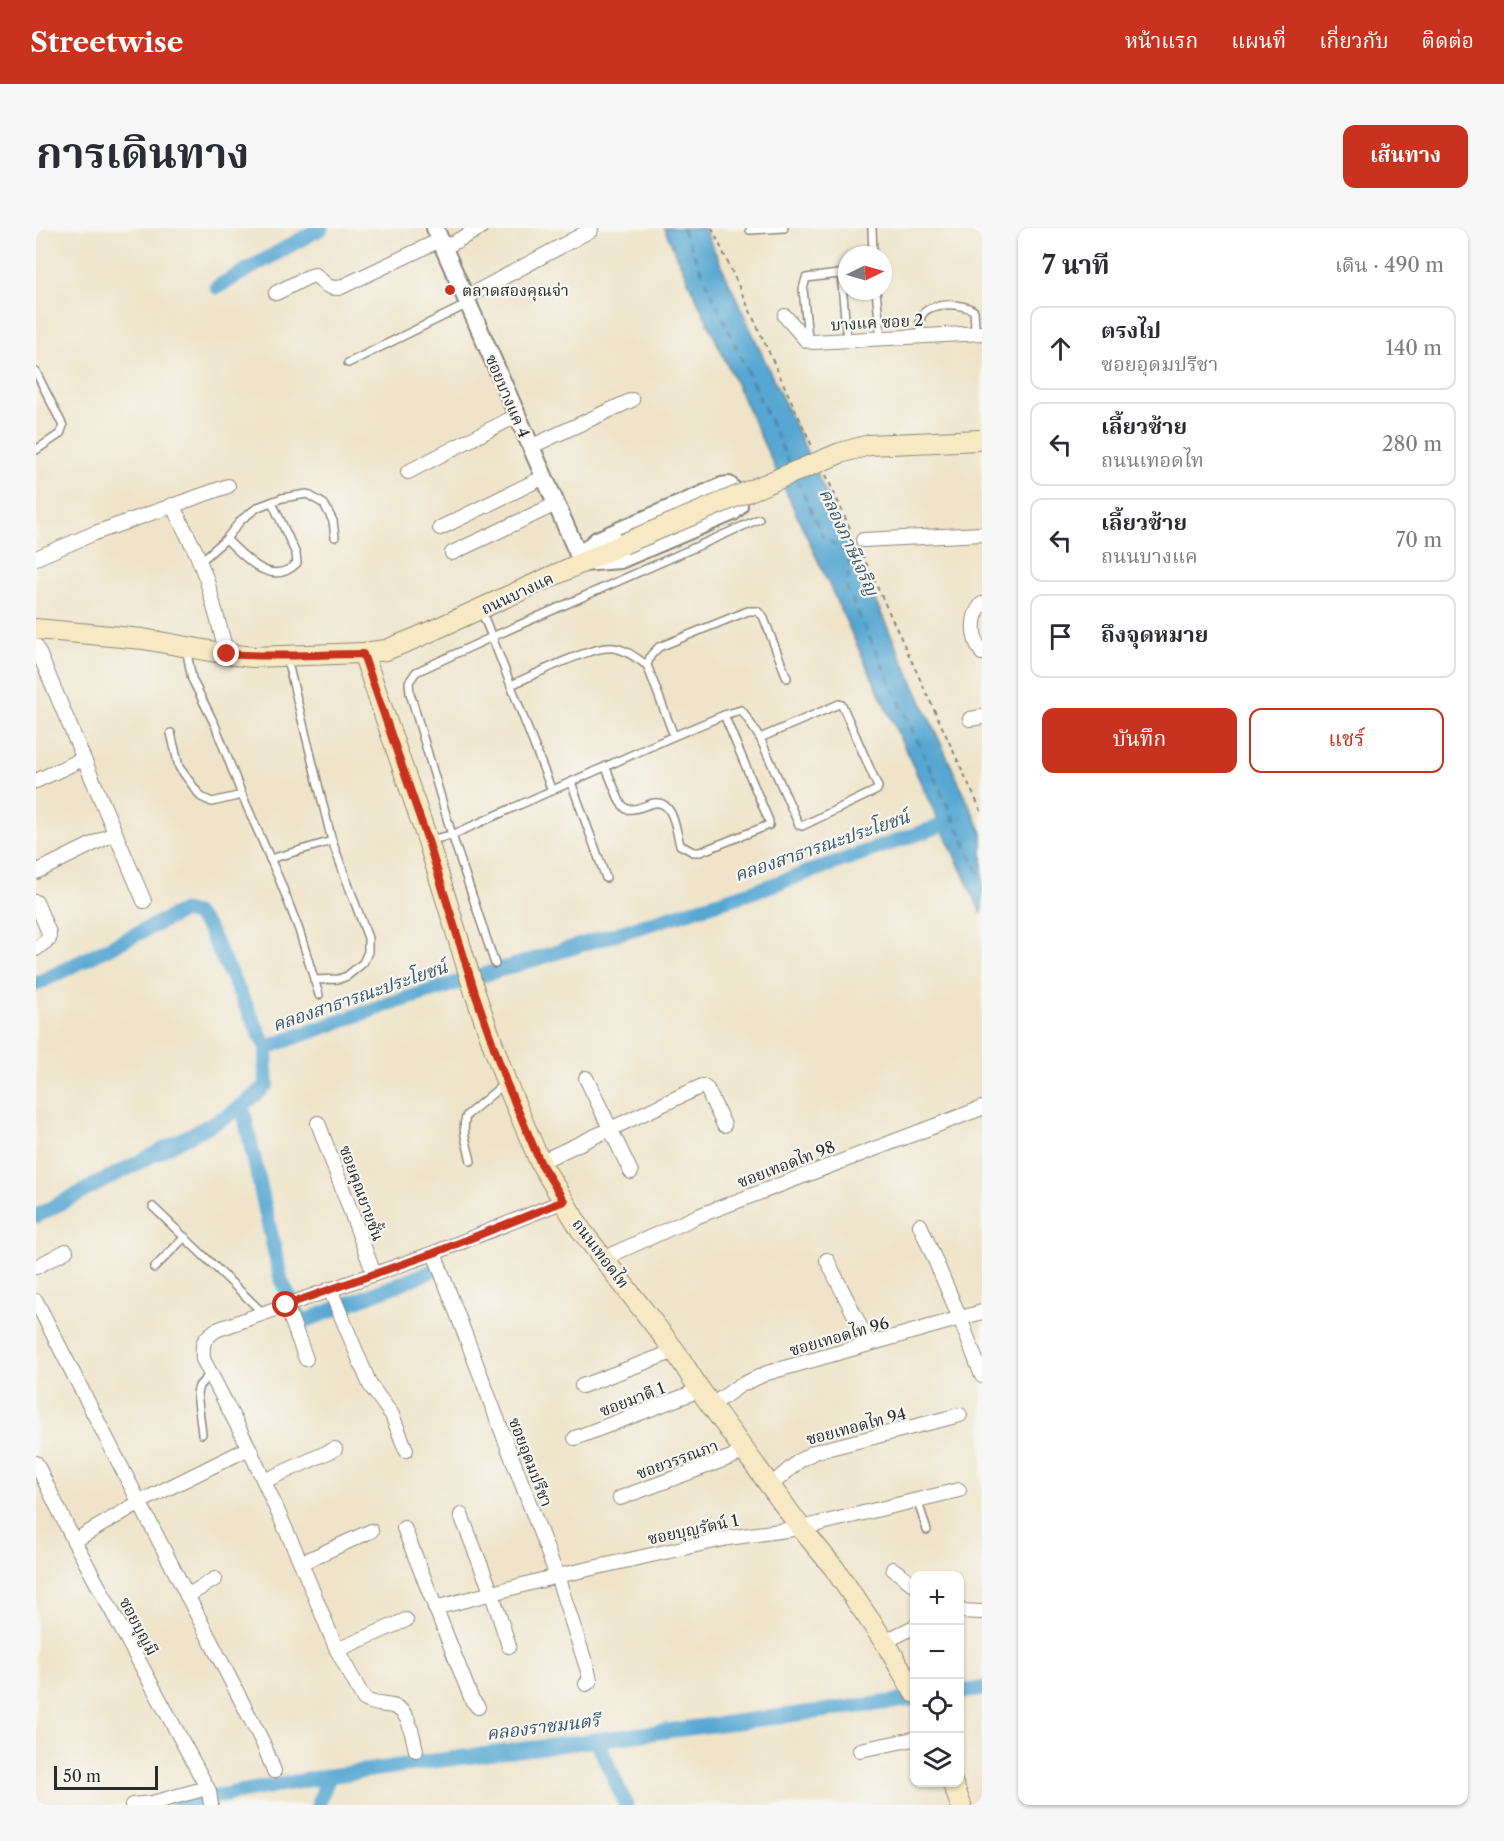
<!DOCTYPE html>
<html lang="th">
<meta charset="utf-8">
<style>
:root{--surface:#fff;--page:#f7f7f7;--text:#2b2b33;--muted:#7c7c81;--line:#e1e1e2;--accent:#c8321e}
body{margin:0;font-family:"Libre Caslon Text","Noto Serif Thai",serif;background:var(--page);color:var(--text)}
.controls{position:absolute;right:18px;bottom:18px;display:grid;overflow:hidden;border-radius:12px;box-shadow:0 2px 4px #0004}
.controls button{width:54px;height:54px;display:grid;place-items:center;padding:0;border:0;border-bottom:2px solid var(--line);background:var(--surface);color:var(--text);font:30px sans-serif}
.compass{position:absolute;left:802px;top:18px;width:54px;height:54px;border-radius:50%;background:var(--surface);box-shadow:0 2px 4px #0004;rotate:85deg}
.scale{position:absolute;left:18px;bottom:15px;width:104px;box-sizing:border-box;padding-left:6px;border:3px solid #2b2b2b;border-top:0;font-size:16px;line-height:21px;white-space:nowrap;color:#2b2b2b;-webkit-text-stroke:4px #f6f6f2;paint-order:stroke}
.stop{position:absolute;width:18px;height:18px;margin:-14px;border:4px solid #c8321e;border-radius:50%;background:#fff}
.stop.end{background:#c8321e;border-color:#fff;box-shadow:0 2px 6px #0008}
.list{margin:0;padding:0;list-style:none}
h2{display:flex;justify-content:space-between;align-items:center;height:78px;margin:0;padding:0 24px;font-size:26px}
h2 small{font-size:20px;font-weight:400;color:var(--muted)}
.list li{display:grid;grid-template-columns:39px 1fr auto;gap:18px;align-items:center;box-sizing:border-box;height:84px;margin:0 12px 12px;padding:0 12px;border:2px solid var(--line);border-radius:12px}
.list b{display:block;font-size:22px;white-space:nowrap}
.list p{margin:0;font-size:20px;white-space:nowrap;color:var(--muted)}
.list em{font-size:20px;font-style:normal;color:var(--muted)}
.actions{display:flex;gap:12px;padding:18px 24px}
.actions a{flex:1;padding:14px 0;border:2px solid var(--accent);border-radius:12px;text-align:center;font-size:21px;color:var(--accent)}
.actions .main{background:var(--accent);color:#fff}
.icon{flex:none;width:33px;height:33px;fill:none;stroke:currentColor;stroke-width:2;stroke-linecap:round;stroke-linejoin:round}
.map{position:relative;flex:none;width:946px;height:1577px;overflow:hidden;border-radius:12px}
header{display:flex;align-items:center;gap:36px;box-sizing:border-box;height:84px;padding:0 30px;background:var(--accent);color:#fff}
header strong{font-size:28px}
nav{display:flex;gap:33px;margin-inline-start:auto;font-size:21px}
.intro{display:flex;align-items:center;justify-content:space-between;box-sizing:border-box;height:144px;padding:0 36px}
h1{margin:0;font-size:42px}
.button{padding:15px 27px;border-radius:12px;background:var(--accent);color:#fff;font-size:21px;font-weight:700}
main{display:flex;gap:36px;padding:0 36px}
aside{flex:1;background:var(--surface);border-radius:12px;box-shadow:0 2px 4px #0004}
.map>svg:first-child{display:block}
.water{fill:#57a7d2;stroke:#41697e;stroke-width:1.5}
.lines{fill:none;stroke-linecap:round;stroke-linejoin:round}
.canal{stroke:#57a7d2;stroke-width:15}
.ferry{stroke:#3a5665;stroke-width:1.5;stroke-dasharray:8 6;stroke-linecap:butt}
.service-casing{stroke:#8d887a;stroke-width:10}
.minor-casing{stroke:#8d887a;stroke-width:16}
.tertiary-casing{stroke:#8d887a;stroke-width:20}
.secondary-casing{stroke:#8d887a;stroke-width:22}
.path{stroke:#8d887a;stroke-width:2;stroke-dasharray:4.5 4.5;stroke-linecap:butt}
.service{stroke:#fff;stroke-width:7}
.minor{stroke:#fff;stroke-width:14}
.tertiary{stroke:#fff;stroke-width:16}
.secondary{stroke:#f6e9c3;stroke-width:20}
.secondary-bridge-casing{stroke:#8d887a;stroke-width:22;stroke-linecap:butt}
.secondary-bridge{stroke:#f6e9c3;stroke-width:20}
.route{stroke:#c8321e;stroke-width:8}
.poi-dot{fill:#c8321e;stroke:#f6f6f2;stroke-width:2}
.labels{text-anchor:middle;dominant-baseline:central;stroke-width:4.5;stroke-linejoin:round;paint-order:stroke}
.poi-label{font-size:16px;fill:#2b2b2b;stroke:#f6f6f2;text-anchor:start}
.street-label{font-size:16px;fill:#2b2b2b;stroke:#f6f6f2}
.water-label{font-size:18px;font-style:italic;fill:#3a5665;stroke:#f6f6f2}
</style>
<header>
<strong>Streetwise</strong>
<nav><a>หน้าแรก</a><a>แผนที่</a><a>เกี่ยวกับ</a><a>ติดต่อ</a></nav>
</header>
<div class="intro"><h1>การเดินทาง</h1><a class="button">เส้นทาง</a></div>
<main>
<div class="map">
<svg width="946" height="1577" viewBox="0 0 946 1577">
<rect width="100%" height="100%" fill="#f6f6f2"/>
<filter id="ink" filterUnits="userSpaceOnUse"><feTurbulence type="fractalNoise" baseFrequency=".0167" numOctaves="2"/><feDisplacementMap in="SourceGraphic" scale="12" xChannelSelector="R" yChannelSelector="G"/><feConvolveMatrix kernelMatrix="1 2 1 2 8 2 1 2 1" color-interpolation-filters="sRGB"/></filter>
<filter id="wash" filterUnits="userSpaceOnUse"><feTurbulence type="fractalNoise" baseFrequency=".008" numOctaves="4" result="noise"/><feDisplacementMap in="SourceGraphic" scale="24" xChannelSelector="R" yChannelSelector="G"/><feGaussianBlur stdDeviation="1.35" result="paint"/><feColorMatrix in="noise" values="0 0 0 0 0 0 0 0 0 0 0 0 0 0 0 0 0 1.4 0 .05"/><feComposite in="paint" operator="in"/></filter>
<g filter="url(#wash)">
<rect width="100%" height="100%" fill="#efe4c9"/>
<polygon class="water" points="628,0 668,0 946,605 946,687"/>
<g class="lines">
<g class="canal">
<polyline points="181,59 285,0"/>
<polyline points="0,756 147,683 159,686 172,700 231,821"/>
<polyline points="206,877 245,1052 266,1094 396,1043"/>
<polyline points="0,988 191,888 220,867 231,856 229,839 231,821 240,816 353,776 716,664 921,592"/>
<polyline points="924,1464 946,1461"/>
<polyline points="561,1513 590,1577"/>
<polyline points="142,1577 182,1568 293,1548 398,1533 878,1471"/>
<polyline points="282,1577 293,1548"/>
</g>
<g class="ferry">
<polyline points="646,0 754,237"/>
<polyline points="761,252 787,309 814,327 811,361 946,652"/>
</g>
</g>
</g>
<g filter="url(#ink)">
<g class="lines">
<defs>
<g id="service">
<polyline points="836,0 837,27"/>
<polyline points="714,2 748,0"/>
<polyline points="805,45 811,112"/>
<polyline points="840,63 845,110"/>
<path d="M886 108C885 104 883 98 884 93 886 73 926 74 938 83L939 97 937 105"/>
<polyline points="772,110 767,61 770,50 811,45"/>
<polyline points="312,135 432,76"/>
<polyline points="0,144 27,198 24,206 0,222"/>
<path d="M190 311C209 329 235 361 261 335L260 326 236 274"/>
<polyline points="164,334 190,311 205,292 222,279 246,270 271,266 288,276 297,293 299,309"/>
<polyline points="445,382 456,409 723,291"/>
<polyline points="150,420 156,451 179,497 206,567 244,653 263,702 283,767"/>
<path d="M475 457C498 447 556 417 578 420 590 421 601 431 611 437"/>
<polyline points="135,505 143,539 165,569 176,574 206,567"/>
<polyline points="638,508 611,437 615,427 623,419 712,383 721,383 727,388 751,450"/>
<path d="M570 540 584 574 590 581C601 583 608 577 618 575 638 572 640 604 644 617L657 624H664L733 597V593L688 487"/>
<polyline points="535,554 570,650"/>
<polyline points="394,612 416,607 638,508 688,487 705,482 707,484 724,510 763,597 766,598 841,562 842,559 806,477 803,476 724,510"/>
<polyline points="234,631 296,613 251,431"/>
<polyline points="459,736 416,607 374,465 373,454 380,444 456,409 516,563"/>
<polyline points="278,752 303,751 311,748 327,735 332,724 332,710 296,613"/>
<path d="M435 933C432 918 424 901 431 887L468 856"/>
<polyline points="117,979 227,1085"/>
<polyline points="118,1040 149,1009"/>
<polyline points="166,1206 161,1165 163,1158 175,1145"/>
<polyline points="881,1271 891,1302"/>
</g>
<g id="minor">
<polyline points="408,20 444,0"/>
<path d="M240 65 272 49 279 47C290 54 287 60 303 60L404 12"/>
<polyline points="429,70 555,2"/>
<polyline points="749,88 770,112 777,114 946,105"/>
<polyline points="494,219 596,172"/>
<polyline points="372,244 480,188"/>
<polyline points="136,277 160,324 171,353 191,426"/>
<polyline points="404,300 508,249"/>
<polyline points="827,312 946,306"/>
<polyline points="416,325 520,276"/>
<polyline points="0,330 59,305 192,258"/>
<path d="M946 376C934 389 936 411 946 425"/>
<polyline points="0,418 108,673"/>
<polyline points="934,491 946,489"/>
<polyline points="0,553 47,531"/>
<polyline points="0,644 79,605"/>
<polyline points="0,674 13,705 13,711 0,721"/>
<polyline points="550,850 595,944"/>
<polyline points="282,895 338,1046"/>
<polyline points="504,934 666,858 671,861 688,897"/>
<polyline points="884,997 924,1090 946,1148"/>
<polyline points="398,1025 521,1348 552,1443 554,1453 550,1456"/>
<polyline points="568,1030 662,988 946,880"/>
<polyline points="791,1032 833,1116"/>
<polyline points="0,1039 30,1023"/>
<polyline points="294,1061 334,1157 356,1187 370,1222"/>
<polyline points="0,1073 227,1515 238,1543"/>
<polyline points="250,1077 270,1131"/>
<polyline points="546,1158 639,1123"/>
<polyline points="676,1177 703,1158 731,1145 946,1084"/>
<polyline points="539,1210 664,1162"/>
<polyline points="0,1235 38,1313 173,1563 175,1577"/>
<polyline points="228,1253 299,1221"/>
<polyline points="734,1258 763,1233 778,1224 924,1187"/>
<polyline points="584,1270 709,1224"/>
<polyline points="425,1287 456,1366 473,1418"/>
<polyline points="368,1300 436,1472 442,1479"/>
<polyline points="38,1313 104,1274 213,1220"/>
<polyline points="265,1335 335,1303"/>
<polyline points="857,1341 878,1357"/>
<polyline points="151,1368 179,1351"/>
<polyline points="399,1380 521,1348 692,1310 765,1300 923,1262"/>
<polyline points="924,1383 946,1384"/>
<polyline points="848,1414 878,1399"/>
<polyline points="301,1422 370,1392"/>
<path d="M380 1522C376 1508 374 1481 356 1478 346 1476 338 1477 328 1471L301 1422 265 1335 213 1220 167 1131C166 1115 166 1112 180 1102L398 1025 528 973"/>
<polyline points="824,1522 878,1511"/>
<polyline points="96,1577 116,1575 171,1560"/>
</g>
<g id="tertiary">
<polyline points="399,0 546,335"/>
<path d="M693 257C700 263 703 270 703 278L697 284 584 332 546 335 553 319 561 312 686 258Z"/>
</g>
<g id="secondary">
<polyline points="0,401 107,411 191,426 217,429 327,425 350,422 380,410 587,316"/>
<polyline points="327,425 392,613 439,765 470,854 504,934 545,1002 639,1123 664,1162 765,1300 798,1340 852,1419 878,1464"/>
<polyline points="916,1554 925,1577"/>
</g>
</defs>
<use href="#service" class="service-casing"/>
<use href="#minor" class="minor-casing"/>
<use href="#tertiary" class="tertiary-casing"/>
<use href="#secondary" class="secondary-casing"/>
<g class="path">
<polyline points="676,0 776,218"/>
<polyline points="790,247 816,305"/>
<polyline points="826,326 946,585"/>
</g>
<use href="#service" class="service"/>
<use href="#minor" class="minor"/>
<use href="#tertiary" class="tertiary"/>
<use href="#secondary" class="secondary"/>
<defs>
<polyline id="secondary-bridge" points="587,316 804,225 833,217 944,212"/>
</defs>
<use href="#secondary-bridge" class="secondary-bridge-casing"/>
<use href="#secondary-bridge" class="secondary-bridge"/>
</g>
</g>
<g class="lines" filter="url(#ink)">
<path class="route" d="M191 426C236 430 281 426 327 426L392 613 439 765 470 854 504 934 528 973 398 1025 250 1077"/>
</g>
<circle class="poi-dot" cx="414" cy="62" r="6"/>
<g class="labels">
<g class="poi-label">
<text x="426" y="62">ตลาดสองคุณจ่า</text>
</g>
<g class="street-label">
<text transform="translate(841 94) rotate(-3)">บางแค ซอย 2</text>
<text transform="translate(472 168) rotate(67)">ซอยบางแค 4</text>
<text transform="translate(481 365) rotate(-25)">ถนนบางแค</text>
<text transform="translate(750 936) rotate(-21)">ซอยเทอดไท 98</text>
<text transform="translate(326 965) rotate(70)">ซอยคุณยายชั้น</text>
<text transform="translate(565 1025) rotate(53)">ถนนเทอดไท</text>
<text transform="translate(803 1108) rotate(-16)">ซอยเทอดไท 96</text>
<text transform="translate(596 1171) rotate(-21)">ซอยมาดี 1</text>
<text transform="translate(820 1198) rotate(-15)">ซอยเทอดไท 94</text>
<text transform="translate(641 1231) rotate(-20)">ซอยวรรณภา</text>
<text transform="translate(495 1234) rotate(69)">ซอยอุดมปรีชา</text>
<text transform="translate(657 1301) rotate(-12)">ซอยบุญรัตน์ 1</text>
<text transform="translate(103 1398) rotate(62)">ซอยบุญมี</text>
</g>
<g class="water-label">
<text transform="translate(813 314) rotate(65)">คลองภาษีเจริญ</text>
<text transform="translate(786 618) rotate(-19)">คลองสาธารณะประโยชน์</text>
<text transform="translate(324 768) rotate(-19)">คลองสาธารณะประโยชน์</text>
<text transform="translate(507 1499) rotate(-7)">คลองราชมนตรี</text>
</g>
</g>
</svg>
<div class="controls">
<button>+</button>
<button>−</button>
<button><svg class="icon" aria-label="locate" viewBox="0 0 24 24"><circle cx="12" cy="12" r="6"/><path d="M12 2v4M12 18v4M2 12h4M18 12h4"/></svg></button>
<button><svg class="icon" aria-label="layers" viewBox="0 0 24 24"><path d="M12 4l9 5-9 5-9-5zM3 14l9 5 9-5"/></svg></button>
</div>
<svg class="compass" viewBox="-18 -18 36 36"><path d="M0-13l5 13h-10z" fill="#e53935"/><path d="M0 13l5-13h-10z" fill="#7c7c81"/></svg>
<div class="scale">50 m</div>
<div class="stop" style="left:250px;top:1077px"></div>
<div class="stop end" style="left:191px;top:426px"></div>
</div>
<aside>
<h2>7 นาที<small>เดิน · 490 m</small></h2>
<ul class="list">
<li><svg class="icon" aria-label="ahead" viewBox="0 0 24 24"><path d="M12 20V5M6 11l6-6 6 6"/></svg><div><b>ตรงไป</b><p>ซอยอุดมปรีชา</p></div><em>140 m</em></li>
<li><svg class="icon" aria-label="left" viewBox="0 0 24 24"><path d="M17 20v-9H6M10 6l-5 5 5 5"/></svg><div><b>เลี้ยวซ้าย</b><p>ถนนเทอดไท</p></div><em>280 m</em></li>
<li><svg class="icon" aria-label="left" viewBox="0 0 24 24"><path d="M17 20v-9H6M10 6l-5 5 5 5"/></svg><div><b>เลี้ยวซ้าย</b><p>ถนนบางแค</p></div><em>70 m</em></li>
<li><svg class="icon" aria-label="arrive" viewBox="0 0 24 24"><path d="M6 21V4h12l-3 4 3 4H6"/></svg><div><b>ถึงจุดหมาย</b></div></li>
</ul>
<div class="actions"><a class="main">บันทึก</a><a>แชร์</a></div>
</aside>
</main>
